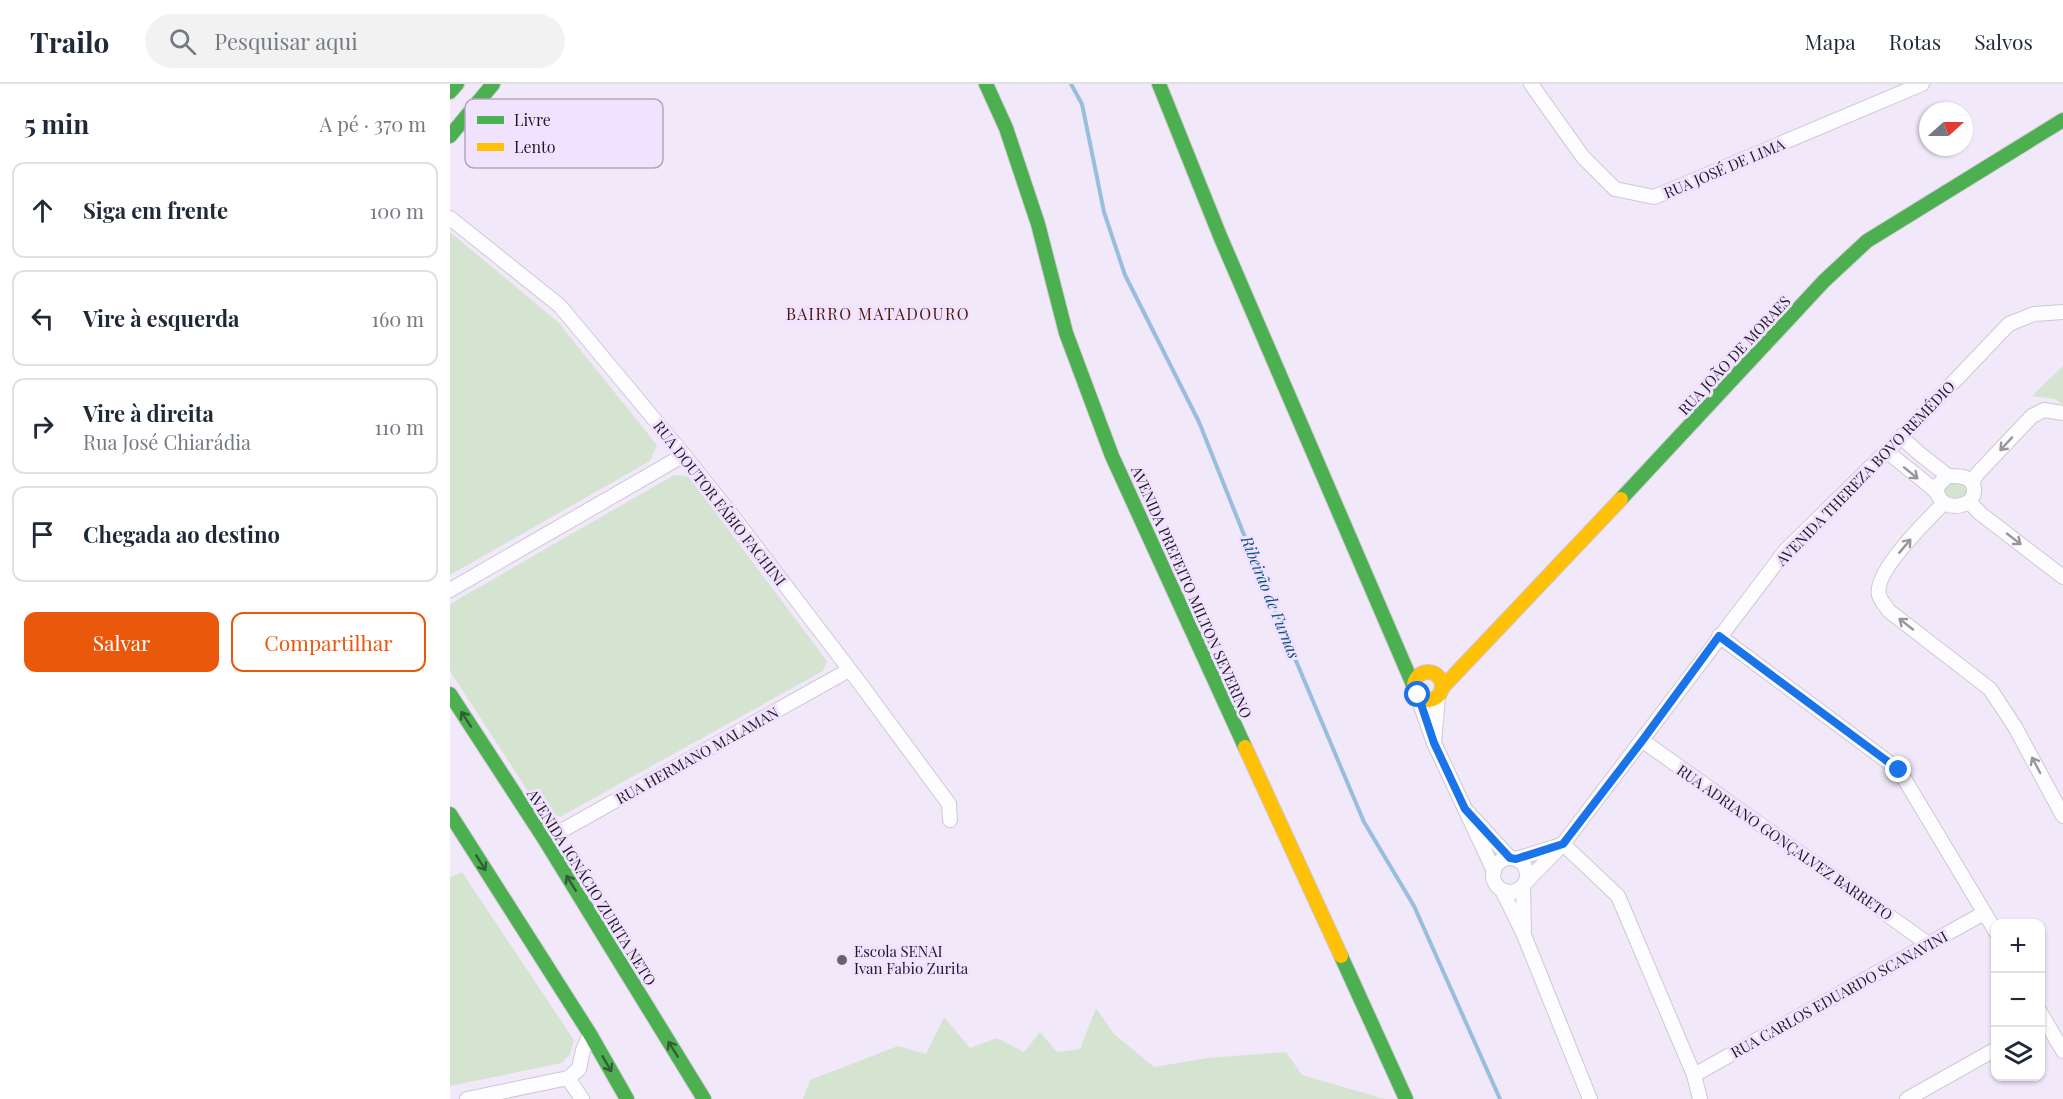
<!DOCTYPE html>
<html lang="pt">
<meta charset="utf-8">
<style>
:root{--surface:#fff;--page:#f2f2f3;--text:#1f2937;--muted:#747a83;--line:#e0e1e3;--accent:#ea580c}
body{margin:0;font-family:"Playfair Display",serif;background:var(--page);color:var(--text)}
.controls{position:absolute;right:18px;bottom:18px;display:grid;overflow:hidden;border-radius:12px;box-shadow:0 2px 4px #0004}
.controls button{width:54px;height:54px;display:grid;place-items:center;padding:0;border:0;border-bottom:2px solid var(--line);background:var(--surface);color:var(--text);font:30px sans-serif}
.compass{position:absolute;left:1469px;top:18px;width:54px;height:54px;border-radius:50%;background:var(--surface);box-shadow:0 2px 4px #0004;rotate:69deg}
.stop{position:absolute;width:18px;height:18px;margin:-14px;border:4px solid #1a73e8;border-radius:50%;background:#fff}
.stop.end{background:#1a73e8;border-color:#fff;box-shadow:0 2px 6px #0008}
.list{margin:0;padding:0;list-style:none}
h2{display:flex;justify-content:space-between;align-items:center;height:78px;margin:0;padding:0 24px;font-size:26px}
h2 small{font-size:20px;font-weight:400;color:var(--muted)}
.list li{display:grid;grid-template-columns:39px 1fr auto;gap:18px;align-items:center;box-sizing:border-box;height:96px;margin:0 12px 12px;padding:0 12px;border:2px solid var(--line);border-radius:12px}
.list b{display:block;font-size:22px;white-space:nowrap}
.list p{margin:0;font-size:20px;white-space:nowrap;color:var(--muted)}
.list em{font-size:20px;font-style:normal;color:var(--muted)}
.actions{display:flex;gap:12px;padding:18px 24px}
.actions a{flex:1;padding:14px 0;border:2px solid var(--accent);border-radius:12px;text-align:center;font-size:21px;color:var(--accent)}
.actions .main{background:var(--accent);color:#fff}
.icon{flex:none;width:33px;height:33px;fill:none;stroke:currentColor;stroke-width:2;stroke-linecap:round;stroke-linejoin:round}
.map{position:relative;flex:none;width:1613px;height:1015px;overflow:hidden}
header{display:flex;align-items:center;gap:36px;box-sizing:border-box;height:84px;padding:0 30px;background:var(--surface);border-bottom:2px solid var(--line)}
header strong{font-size:28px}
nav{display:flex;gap:33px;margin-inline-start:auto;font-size:21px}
.search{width:420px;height:54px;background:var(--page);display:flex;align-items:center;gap:15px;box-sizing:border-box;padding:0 21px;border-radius:33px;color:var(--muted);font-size:22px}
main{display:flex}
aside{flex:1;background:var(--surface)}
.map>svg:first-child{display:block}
.green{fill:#d5e4d0}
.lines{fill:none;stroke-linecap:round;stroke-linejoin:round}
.stream{stroke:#97bede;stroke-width:4}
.street-casing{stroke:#cfc8d4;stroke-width:16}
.fast-casing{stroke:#cfc8d4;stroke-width:16}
.slow-casing{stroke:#cfc8d4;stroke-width:16}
.street{stroke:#fdfcfe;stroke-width:14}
.fast{stroke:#4caf50;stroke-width:14}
.slow{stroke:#ffc107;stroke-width:14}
.oneway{stroke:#99969b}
.oneway2{stroke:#335c37}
.route{stroke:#1a73e8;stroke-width:8}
.poi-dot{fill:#68626e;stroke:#f1e3ff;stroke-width:2}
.labels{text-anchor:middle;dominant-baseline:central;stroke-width:6;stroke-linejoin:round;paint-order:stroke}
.street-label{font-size:15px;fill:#1f1923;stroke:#f1e3ff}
.poi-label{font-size:15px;fill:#1f1923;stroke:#f1e3ff;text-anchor:start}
.neighbourhood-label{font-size:16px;letter-spacing:1.5px;fill:#491804;stroke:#f1e3ff}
.water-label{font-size:16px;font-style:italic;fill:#065478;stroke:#f1e3ff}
.key{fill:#f1e3ff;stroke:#b2a6bd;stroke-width:1.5}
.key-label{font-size:16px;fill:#1f1923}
</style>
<header>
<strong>Trailo</strong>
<div class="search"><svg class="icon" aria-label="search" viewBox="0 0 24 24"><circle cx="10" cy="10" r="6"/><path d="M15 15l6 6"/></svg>Pesquisar aqui</div>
<nav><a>Mapa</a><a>Rotas</a><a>Salvos</a></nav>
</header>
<main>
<aside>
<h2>5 min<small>A pé · 370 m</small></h2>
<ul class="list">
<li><svg class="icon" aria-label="ahead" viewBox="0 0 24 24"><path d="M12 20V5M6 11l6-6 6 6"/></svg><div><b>Siga em frente</b></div><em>100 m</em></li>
<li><svg class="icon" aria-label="left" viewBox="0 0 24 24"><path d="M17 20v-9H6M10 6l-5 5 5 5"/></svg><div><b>Vire à esquerda</b></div><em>160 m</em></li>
<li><svg class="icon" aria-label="right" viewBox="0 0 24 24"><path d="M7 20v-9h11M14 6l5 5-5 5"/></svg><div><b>Vire à direita</b><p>Rua José Chiarádia</p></div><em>110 m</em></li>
<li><svg class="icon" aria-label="arrive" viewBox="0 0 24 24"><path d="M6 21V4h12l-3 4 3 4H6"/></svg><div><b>Chegada ao destino</b></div></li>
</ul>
<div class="actions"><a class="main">Salvar</a><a>Compartilhar</a></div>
</aside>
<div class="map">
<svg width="1613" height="1015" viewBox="0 0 1613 1015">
<rect width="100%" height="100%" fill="#f1e9f9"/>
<g class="green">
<polygon points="0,148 108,238 207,361 200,377 0,491"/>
<polygon points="1613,282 1613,321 1605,315 1582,312"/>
<polygon points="224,391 238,392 377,577 373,587 110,733 88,723 0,587 0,520"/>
<polygon points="1501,399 1515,400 1518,403 1517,414 1502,416 1495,412 1495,404"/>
<polygon points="12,788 124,956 120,970 112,979 0,1002 0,793"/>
<polygon points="646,924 664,950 704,983 757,974 836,968 852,991 935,1015 353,1015 360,996 448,962 476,970 494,933 520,964 547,954 574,968 590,948 607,968 630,965"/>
</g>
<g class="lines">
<polyline class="stream" points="621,0 632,20 654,128 675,191 749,338 814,501 914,738 964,822 1050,1015"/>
<defs>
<g id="street">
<polyline points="1081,0 1133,73 1165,105 1204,113 1472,0"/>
<polyline points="0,134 110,222 234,371 281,430 406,594 499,720 500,736"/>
<polyline points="1451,353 1470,370 1498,392"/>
<path d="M1437 367C1452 381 1469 392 1484 406 1489 410 1489 417 1496 420 1507 425 1525 420 1524 405 1523 391 1508 392 1498 392L1488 401 1487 408"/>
<polyline points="1522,399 1527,390 1582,332 1594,326 1613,329"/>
<polyline points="1519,418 1531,430 1613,493"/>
<path d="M1494 419C1478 435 1423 489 1429 511 1430 516 1436 522 1439 527L1540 605 1565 643 1613 732"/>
<polyline points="0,506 234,371"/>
<polyline points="1269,552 1449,686 1546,848"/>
<polyline points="967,611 984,659 988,612"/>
<polyline points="1193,657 1477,859"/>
<polyline points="984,659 1015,725"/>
<polyline points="95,756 399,586"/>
<polyline points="1113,760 1168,812 1244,991 1250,1015"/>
<circle cx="1060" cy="791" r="17"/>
<polyline points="1066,775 1111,761"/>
<polyline points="1044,787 1015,725 1060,774"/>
<polyline points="1076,798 1113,760 1336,466 1451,353 1559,240 1584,230 1613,228"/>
<polyline points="1073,803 1074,846"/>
<polyline points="1052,806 1074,851 1140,1015"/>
<polyline points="1590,928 1613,967"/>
<polyline points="1244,991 1534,829"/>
<polyline points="118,994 129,985 133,966 140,950"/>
<polyline points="118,994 132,1015"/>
<polyline points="17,1015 118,994"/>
<polyline points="1457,1015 1546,965"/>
</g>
<g id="fast">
<polyline points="536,0 556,44 588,140 616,249 662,372 795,663"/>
<polyline points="709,0 770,152 964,603"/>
<polyline points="0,8 7,0"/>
<polyline points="0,52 43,0"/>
<polyline points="1171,415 1374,197 1417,157 1613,36"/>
<polyline points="0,610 95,756 254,1015"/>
<polyline points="0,730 140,950 177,1015"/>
<polyline points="891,872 956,1015"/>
</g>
<g id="slow">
<circle cx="978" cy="602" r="14"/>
<polyline points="992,604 1171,415"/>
<polyline points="795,663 891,872"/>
</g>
</defs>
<use href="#street" class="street-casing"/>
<use href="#fast" class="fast-casing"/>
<use href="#slow" class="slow-casing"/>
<use href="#street" class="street"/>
<use href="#fast" class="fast"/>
<use href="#slow" class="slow"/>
</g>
<defs><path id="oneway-shaft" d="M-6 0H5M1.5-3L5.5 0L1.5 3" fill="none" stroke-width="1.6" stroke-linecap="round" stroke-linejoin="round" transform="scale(1.5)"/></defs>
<g class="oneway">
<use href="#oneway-shaft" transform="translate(1556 360) rotate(133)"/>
<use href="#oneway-shaft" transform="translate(1461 389) rotate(39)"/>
<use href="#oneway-shaft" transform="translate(1564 455) rotate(38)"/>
<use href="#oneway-shaft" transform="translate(1455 462) rotate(-50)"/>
<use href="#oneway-shaft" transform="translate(1456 540) rotate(-142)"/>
<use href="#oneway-shaft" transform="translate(1586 681) rotate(-118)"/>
</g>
<g class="oneway2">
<use href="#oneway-shaft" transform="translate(16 635) rotate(-123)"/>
<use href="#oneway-shaft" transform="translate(31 779) rotate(58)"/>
<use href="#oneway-shaft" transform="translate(121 799) rotate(-122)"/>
<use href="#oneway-shaft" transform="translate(223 965) rotate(-122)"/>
<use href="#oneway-shaft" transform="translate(157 980) rotate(60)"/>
</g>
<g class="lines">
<polyline class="route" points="968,611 984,659 1015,725 1060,774 1066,775 1113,760 1192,657 1269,552 1449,686"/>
</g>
<circle class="poi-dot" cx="392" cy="876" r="6"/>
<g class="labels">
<g class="street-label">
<text transform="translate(1274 84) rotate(-23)">RUA JOSÉ DE LIMA</text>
<text transform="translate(1284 271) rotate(-47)">RUA JOÃO DE MORAES</text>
<text transform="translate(1415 389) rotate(-46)">AVENIDA THEREZA BOVO REMÉDIO</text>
<text transform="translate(270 419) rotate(52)">RUA DOUTOR FÁBIO FACHINI</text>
<text transform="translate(742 508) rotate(66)">AVENIDA PREFEITO MILTON SEVERINO</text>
<text transform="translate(247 671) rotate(-29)">RUA HERMANO MALAMAN</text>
<text transform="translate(1335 758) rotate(35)">RUA ADRIANO GONÇALVEZ BARRETO</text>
<text transform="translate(142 803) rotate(58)">AVENIDA IGNÁCIO ZURITA NETO</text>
<text transform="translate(1389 910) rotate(-29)">RUA CARLOS EDUARDO SCANAVINI</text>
</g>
<g class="poi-label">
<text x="404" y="867">Escola SENAI<tspan x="404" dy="17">Ivan Fabio Zurita</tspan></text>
</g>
<g class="neighbourhood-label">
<text x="428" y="229">BAIRRO MATADOURO</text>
</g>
<g class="water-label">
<text transform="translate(821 513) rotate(68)">Ribeirão de Furnas</text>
</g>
</g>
<rect x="15" y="15" width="198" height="69" rx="9" class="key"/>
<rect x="27" y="32" width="27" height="8" fill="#4caf50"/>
<rect x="27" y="59" width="27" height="8" fill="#ffc107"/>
<g class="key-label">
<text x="64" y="42">Livre</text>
<text x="64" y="69">Lento</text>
</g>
</svg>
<div class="controls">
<button>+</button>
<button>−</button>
<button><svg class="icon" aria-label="layers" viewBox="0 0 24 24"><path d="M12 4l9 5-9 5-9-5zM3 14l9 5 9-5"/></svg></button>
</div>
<svg class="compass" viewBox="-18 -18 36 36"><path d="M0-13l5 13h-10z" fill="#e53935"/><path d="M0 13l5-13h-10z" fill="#747a83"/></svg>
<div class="stop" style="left:968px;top:611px"></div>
<div class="stop end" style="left:1449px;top:686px"></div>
</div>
</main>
